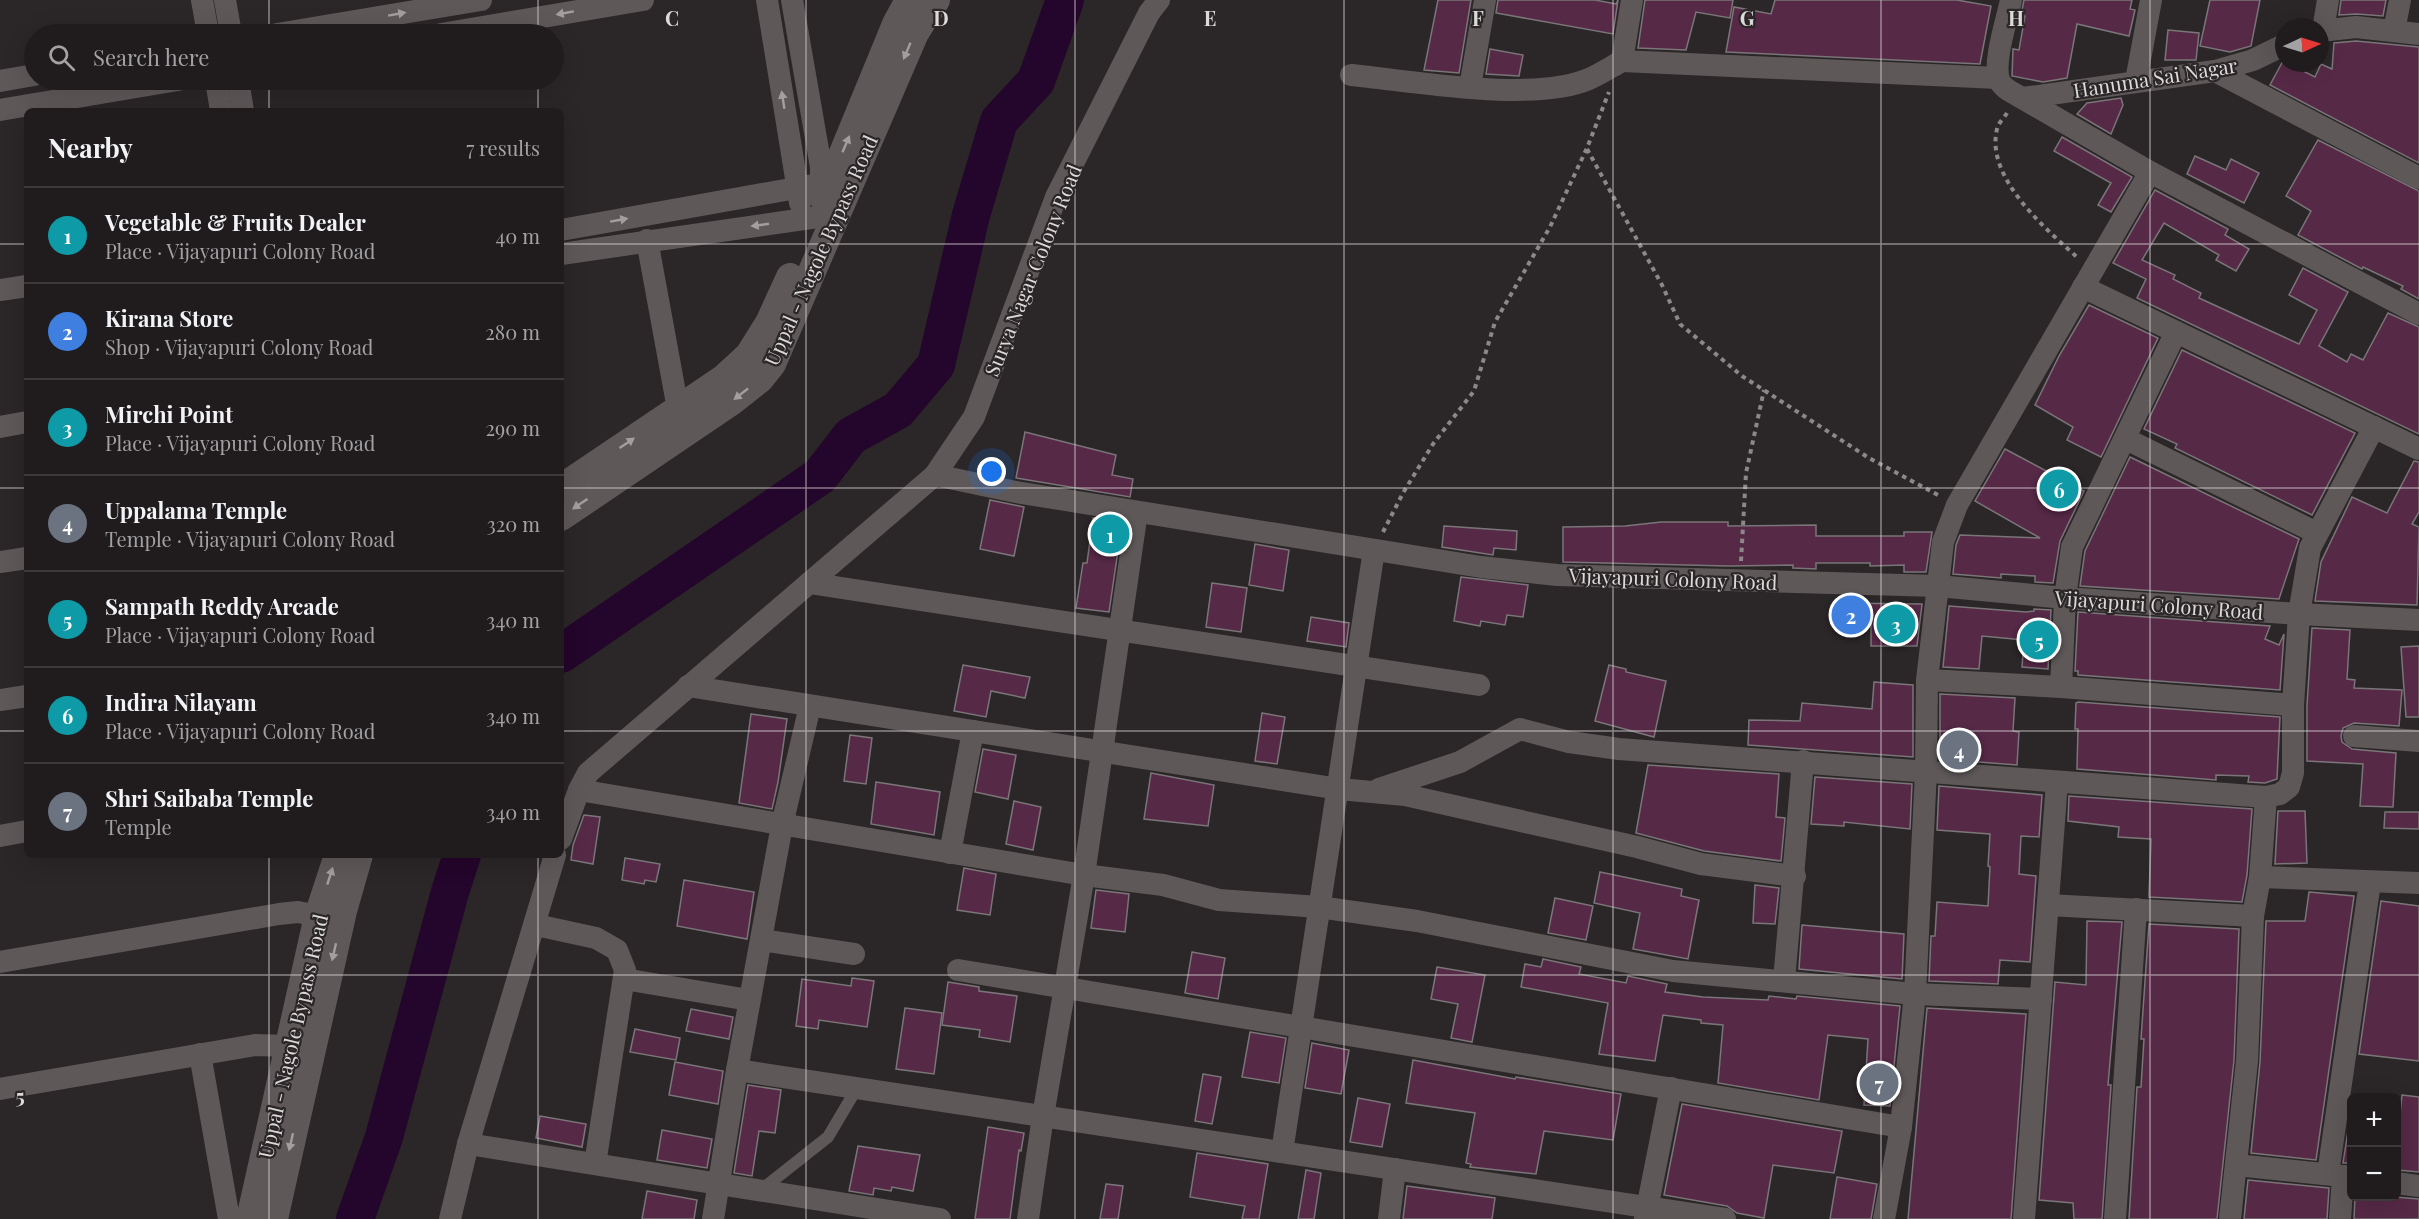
<!DOCTYPE html>
<meta charset="utf-8">
<style>
:root{--surface:#201c1d;--page:#2d292a;--text:#f1f3f6;--muted:#a2a1a4;--line:#3d3a3b;--accent:#86bbfb}
body{margin:0;font-family:"Playfair Display",serif;background:var(--page);color:var(--text)}
.controls{position:absolute;right:18px;bottom:18px;display:grid;overflow:hidden;border-radius:9px;box-shadow:0 6px 24px #0002}
.controls button{width:54px;height:54px;display:grid;place-items:center;padding:0;border:0;border-bottom:2px solid var(--line);background:var(--surface);color:var(--text);font:30px sans-serif}
.compass{position:absolute;left:2275px;top:18px;width:54px;height:54px;border-radius:50%;background:var(--surface);box-shadow:0 6px 24px #0002;rotate:86deg}
.you{position:absolute;left:992px;top:472px;width:21px;height:21px;margin:-15px;border:4px solid #fff;border-radius:50%;background:#1a73e8;box-shadow:0 0 0 9px #1a73e833}
.badge{display:grid;place-items:center;width:39px;height:39px;border-radius:50%;background:var(--accent);color:#fff;font-size:20px;font-weight:700}
.pin{position:absolute;translate:-50% -50%;border:3px solid #fff;box-shadow:0 2px 6px #0006}
.list{margin:0;padding:0;list-style:none}
h2{display:flex;justify-content:space-between;align-items:center;height:78px;margin:0;padding:0 24px;font-size:26px}
h2 small{font-size:20px;font-weight:400;color:var(--muted)}
.list li{display:grid;grid-template-columns:39px 1fr auto;gap:18px;align-items:center;box-sizing:border-box;height:96px;padding:0 24px;border-top:2px solid var(--line)}
.list b{display:block;font-size:22px;white-space:nowrap}
.list p{margin:0;font-size:20px;white-space:nowrap;color:var(--muted)}
.list em{font-size:20px;font-style:normal;color:var(--muted)}
.icon{flex:none;width:33px;height:33px;fill:none;stroke:currentColor;stroke-width:2;stroke-linecap:round;stroke-linejoin:round}
.map{position:relative;flex:none;width:2419px;height:1219px;overflow:hidden}
.search{position:absolute;background:var(--surface);box-shadow:0 6px 24px #0002;left:24px;top:24px;width:540px;height:66px;display:flex;align-items:center;gap:15px;box-sizing:border-box;padding:0 21px;border-radius:33px;color:var(--muted);font-size:22px}
.panel{position:absolute;background:var(--surface);box-shadow:0 6px 24px #0002;left:24px;top:108px;width:540px;height:750px;border-radius:9px}
.map>svg:first-child{display:block}
.lines{fill:none;stroke-linecap:round;stroke-linejoin:round}
.river{stroke:#24052b;stroke-width:38}
.building{fill:#562947;stroke:#7a7578;stroke-width:1.5}
.path{stroke:#8c8889;stroke-width:4;stroke-dasharray:4.5 4.5;stroke-linecap:butt}
.service{stroke:#5e5859;stroke-width:12}
.minor{stroke:#5e5859;stroke-width:22}
.tertiary{stroke:#5e5859;stroke-width:28}
.oneway{fill:#a39f9f}
.grid{fill:none;stroke:#dcd9d9;stroke-width:1.5;stroke-opacity:0.55}
.labels{text-anchor:middle;dominant-baseline:central;stroke-width:4.5;stroke-linejoin:round;paint-order:stroke}
.street-label{font-size:20px;fill:#dcd9d9;stroke:#2b2627}
.grid-label{font-size:20px;text-anchor:middle;font-weight:bold;fill:#dcd9d9;stroke:#2b2627;stroke-width:4.5;stroke-linejoin:round;paint-order:stroke}
</style>
<div class="map">
<svg width="2419" height="1219" viewBox="0 0 2419 1219">
<rect width="100%" height="100%" fill="#2b2627"/>
<g class="lines">
<g class="river">
<polyline points="561,654 820,476 851,436 898,410 936,365 971,215 999,121 1036,81 1065,0"/>
<polyline points="355,1219 384,1137 450,892 462,855"/>
</g>
</g>
<g class="building">
<polygon points="1438,0 1471,0 1459,73 1424,70"/>
<polygon points="1498,0 1595,0 1616,4 1618,0 1613,34 1496,13"/>
<polygon points="1645,0 1733,0 1730,18 1696,12 1686,50 1638,48"/>
<polygon points="1775,0 1957,0 1991,6 1980,64 1726,52 1734,7 1771,14"/>
<polygon points="2024,0 2132,0 2130,9 2135,10 2129,36 2077,24 2067,78 2043,82 2012,76 2013,49 2019,50 2025,16 2021,15"/>
<polygon points="2210,0 2260,0 2251,46 2230,52 2200,46"/>
<polygon points="2341,0 2386,0 2383,16 2357,14 2339,15"/>
<polygon points="2168,30 2199,33 2196,60 2165,60"/>
<polygon points="2356,41 2419,47 2419,163 2270,85 2283,61 2315,77 2321,64 2332,69 2334,43"/>
<polygon points="1490,49 1523,55 1519,76 1486,74"/>
<polygon points="2121,98 2123,105 2111,134 2077,114 2087,103"/>
<polygon points="2062,137 2132,177 2111,212 2098,205 2111,183 2054,151"/>
<polygon points="2318,140 2419,191 2419,299 2401,289 2403,286 2363,267 2362,269 2298,235 2311,211 2286,196"/>
<polygon points="2195,156 2226,170 2231,159 2259,173 2244,203 2187,174"/>
<polygon points="2155,190 2228,229 2225,235 2249,249 2236,271 2216,260 2219,255 2164,223 2142,260 2175,275 2173,279 2201,293 2199,298 2299,344 2317,310 2289,295 2303,268 2348,292 2319,346 2347,362 2351,354 2363,360 2388,313 2419,327 2419,434 2137,298 2146,279 2113,263"/>
<polygon points="2089,305 2158,338 2101,457 2067,440 2073,427 2035,405 2059,356"/>
<polygon points="2182,350 2355,433 2312,515 2175,448 2177,444 2144,429"/>
<polygon points="1025,432 1116,455 1112,475 1133,479 1130,497 1016,478"/>
<polygon points="2005,449 2084,491 2060,541 2053,583 2035,582 2035,576 2001,574 2001,578 1953,574 1956,545 1960,535 2040,538 1975,501"/>
<polygon points="2130,457 2299,539 2279,599 2080,586 2085,551"/>
<polygon points="2414,461 2419,462 2419,512 2412,524 2419,527 2417,605 2315,601 2321,562 2352,497 2387,513"/>
<polygon points="990,500 1024,507 1014,556 980,549"/>
<polygon points="1093,518 1122,523 1109,612 1076,608 1083,563 1087,563"/>
<polygon points="1661,522 1728,522 1728,526 1816,525 1816,536 1904,536 1904,532 1932,532 1926,572 1904,572 1904,565 1870,566 1870,563 1816,563 1816,569 1793,568 1793,565 1728,566 1563,562 1563,527 1625,526"/>
<polygon points="1444,526 1517,531 1516,550 1494,548 1493,555 1442,547"/>
<polygon points="1255,544 1289,550 1283,591 1249,585"/>
<polygon points="1461,577 1528,585 1523,617 1507,615 1505,625 1481,621 1480,626 1454,621"/>
<polygon points="1212,583 1247,588 1241,632 1206,627"/>
<polygon points="1837,603 1922,604 1917,646 1871,646 1871,624 1838,626"/>
<polygon points="1949,606 2026,612 2034,611 2034,609 2051,610 2048,669 2022,667 2024,640 1982,636 1979,669 1943,667"/>
<polygon points="2078,612 2270,626 2265,639 2279,645 2284,634 2280,690 2078,675 2078,671 2075,671"/>
<polygon points="1311,617 1349,623 1346,647 1307,641"/>
<polygon points="2312,628 2350,630 2347,679 2355,680 2354,688 2402,690 2399,726 2354,723 2343,728 2341,736 2342,742 2352,749 2396,753 2393,807 2360,806 2363,764 2307,761 2307,705"/>
<polygon points="2419,646 2419,717 2406,717 2401,647"/>
<polygon points="963,665 1030,677 1025,698 991,691 986,717 954,711"/>
<polygon points="1609,665 1626,669 1626,672 1666,681 1654,737 1595,721"/>
<polygon points="1874,682 1913,685 1913,757 1748,745 1749,720 1800,721 1802,703 1872,709"/>
<polygon points="1940,694 2015,698 2013,731 2019,732 2017,765 1940,759"/>
<polygon points="2078,702 2280,717 2277,779 2265,783 2248,782 2249,776 2216,775 2216,780 2077,769 2078,729 2075,729 2076,703"/>
<polygon points="1262,713 1285,717 1277,764 1255,761"/>
<polygon points="751,714 787,719 778,782 772,809 739,803"/>
<polygon points="850,735 872,738 866,784 844,781"/>
<polygon points="983,749 1016,755 1008,799 975,792"/>
<polygon points="1648,765 1779,774 1776,817 1785,818 1781,861 1704,851 1636,833"/>
<polygon points="1151,773 1214,785 1208,826 1144,819"/>
<polygon points="1815,777 1912,784 1910,829 1844,822 1844,826 1811,824"/>
<polygon points="876,782 940,792 934,835 871,824"/>
<polygon points="1939,786 2042,795 2039,837 2021,836 2019,874 2036,876 2030,962 2000,960 1998,984 1929,981 1931,936 1935,936 1937,902 1988,906 1990,867 1988,866 1990,834 1937,830"/>
<polygon points="2069,796 2252,809 2247,875 2242,902 2149,897 2151,839 2118,837 2119,827 2068,821"/>
<polygon points="1014,801 1041,807 1033,850 1006,844"/>
<polygon points="2278,811 2305,811 2307,863 2275,864"/>
<polygon points="2385,812 2419,812 2419,829 2384,828"/>
<polygon points="584,815 600,817 593,864 571,860 573,845"/>
<polygon points="625,858 660,864 656,882 645,880 644,884 622,880"/>
<polygon points="964,868 996,874 990,915 957,910"/>
<polygon points="1600,872 1682,889 1681,896 1699,900 1688,959 1633,949 1640,913 1594,903"/>
<polygon points="684,880 754,892 747,939 677,926"/>
<polygon points="1755,885 1779,888 1775,924 1753,923"/>
<polygon points="1096,890 1129,894 1125,932 1091,928"/>
<polygon points="2309,892 2354,896 2316,1160 2251,1153 2260,1062 2266,921 2305,921"/>
<polygon points="1555,898 1593,906 1586,940 1548,933"/>
<polygon points="2381,901 2419,906 2419,1061 2359,1054"/>
<polygon points="2087,921 2122,922 2108,1085 2111,1085 2102,1219 2074,1219 2073,1203 2039,1200 2055,982 2086,985"/>
<polygon points="2149,924 2239,929 2234,1060 2217,1219 2129,1219 2137,1087 2141,1087 2144,1039 2141,1039"/>
<polygon points="1802,925 1904,934 1902,979 1799,969"/>
<polygon points="1192,952 1225,958 1218,999 1185,993"/>
<polygon points="1543,959 1581,967 1579,974 1626,983 1628,976 1667,984 1665,992 1703,997 1768,1000 1769,996 1796,999 1797,996 1900,1006 1890,1106 1864,1105 1868,1039 1828,1035 1819,1100 1718,1083 1723,1025 1701,1023 1701,1020 1663,1015 1655,1061 1599,1054 1608,1003 1521,987 1525,964 1541,967"/>
<polygon points="1437,967 1485,975 1472,1042 1451,1038 1458,1004 1431,999"/>
<polygon points="852,978 874,981 867,1027 819,1020 818,1029 796,1026 802,979 851,986"/>
<polygon points="948,982 979,987 979,991 1017,996 1010,1042 979,1037 980,1030 942,1025"/>
<polygon points="905,1008 942,1013 934,1074 896,1069"/>
<polygon points="1927,1008 2026,1014 2011,1219 1908,1219"/>
<polygon points="691,1009 733,1017 729,1039 686,1031"/>
<polygon points="635,1029 680,1038 676,1060 630,1052"/>
<polygon points="1250,1032 1286,1038 1279,1083 1242,1077"/>
<polygon points="1312,1043 1349,1050 1341,1094 1305,1088"/>
<polygon points="1413,1060 1515,1079 1516,1077 1621,1094 1613,1140 1544,1131 1536,1174 1470,1167 1471,1164 1466,1163 1475,1113 1406,1103"/>
<polygon points="675,1062 723,1071 718,1104 669,1095"/>
<polygon points="1203,1074 1221,1077 1212,1124 1195,1121"/>
<polygon points="748,1085 781,1090 775,1133 759,1131 752,1176 734,1173"/>
<polygon points="2402,1095 2419,1097 2419,1172 2397,1170 2397,1142"/>
<polygon points="1358,1098 1390,1104 1382,1147 1350,1142"/>
<polygon points="1682,1104 1842,1131 1834,1173 1773,1165 1764,1218 1737,1213 1727,1206 1664,1195"/>
<polygon points="2352,1105 2352,1163 2343,1163"/>
<polygon points="540,1116 586,1124 582,1147 536,1138"/>
<polygon points="988,1127 1024,1133 1021,1151 1019,1150 1010,1219 975,1219"/>
<polygon points="662,1130 712,1139 707,1168 657,1160"/>
<polygon points="858,1146 920,1155 913,1191 892,1187 891,1191 874,1188 873,1195 849,1191"/>
<polygon points="1197,1153 1268,1164 1259,1219 1242,1219 1245,1206 1190,1197"/>
<polygon points="1306,1170 1321,1173 1314,1219 1298,1219"/>
<polygon points="1837,1177 1877,1184 1871,1219 1830,1219"/>
<polygon points="2248,1180 2329,1188 2327,1219 2244,1219"/>
<polygon points="1106,1184 1123,1186 1118,1219 1100,1219"/>
<polygon points="1407,1186 1495,1198 1492,1219 1403,1219"/>
<polygon points="647,1191 697,1200 694,1219 642,1219"/>
<polygon points="2355,1197 2395,1197 2419,1199 2419,1219 2354,1219"/>
</g>
<g class="lines">
<g class="path">
<path d="M2007 113C2004 118 1998 123 1997 129 1985 178 2046 229 2078 258"/>
<polyline points="1587,149 1662,285 1680,324 1742,376 1869,458 1938,495"/>
<polyline points="1383,532 1403,493 1433,444 1474,391 1495,322 1550,227 1587,148 1609,92"/>
<polyline points="1741,561 1746,473 1764,390"/>
</g>
<polyline class="service" points="761,1190 828,1137 857,1088"/>
<g class="minor">
<polyline points="202,0 208,34"/>
<polyline points="225,0 231,34"/>
<polyline points="767,0 800,203"/>
<polyline points="792,0 821,167 821,184"/>
<polyline points="1632,0 1622,61 1998,78"/>
<path d="M2011 0C2007 20 1993 61 1999 80 2001 85 2004 87 2008 90L2150 172 2419 314"/>
<polyline points="2323,30 2328,0"/>
<polyline points="2320,31 2356,27 2419,34"/>
<polyline points="2394,31 2400,0"/>
<polyline points="277,34 481,0"/>
<polyline points="441,34 643,0"/>
<polyline points="2215,71 2419,178"/>
<path d="M1351 75C1414 81 1532 103 1589 79 1600 74 1611 67 1622 61"/>
<polyline points="216,80 221,111"/>
<polyline points="238,80 243,111"/>
<polyline points="0,81 34,75"/>
<polyline points="2136,81 2151,0"/>
<polyline points="1470,87 1485,0"/>
<polyline points="2023,98 2215,71 2253,60 2284,45"/>
<polyline points="0,110 178,80"/>
<polyline points="561,230 830,182"/>
<polyline points="647,240 678,409"/>
<polyline points="561,254 818,217"/>
<polyline points="2083,287 2419,449"/>
<polyline points="0,290 27,286"/>
<polyline points="0,427 27,422"/>
<polyline points="2126,439 2317,533"/>
<polyline points="935,475 1016,492 1481,567 1557,575 1938,586 2065,598 2299,614 2419,620"/>
<polyline points="0,562 27,558"/>
<polyline points="809,583 1479,685"/>
<polyline points="1927,680 2061,687 2293,705"/>
<polyline points="688,686 1339,789 1405,795 1637,847 1701,864 1795,876"/>
<polyline points="2061,687 2065,598 2072,547 2176,332"/>
<polyline points="0,700 27,696"/>
<polyline points="2354,736 2419,741"/>
<polyline points="1379,789 1460,762 1520,729 1569,742 1619,749 2266,797"/>
<polyline points="579,790 1084,875 1163,885 1219,900 1319,907 1417,921 1673,971 1915,994 2041,999"/>
<polyline points="0,836 27,831"/>
<polyline points="561,839 579,790 588,773 935,475 974,417 1056,197 1149,13 1159,0"/>
<polyline points="950,853 973,731"/>
<polyline points="2260,877 2419,883"/>
<polyline points="2048,905 2253,916"/>
<polyline points="536,925 596,938 617,950 625,970 595,1164"/>
<polyline points="761,940 854,954"/>
<polyline points="0,962 279,914 298,912 318,916"/>
<polyline points="958,970 1901,1127"/>
<polyline points="624,979 749,1000"/>
<polyline points="1784,981 1803,761"/>
<polyline points="200,1054 229,1219"/>
<polyline points="737,1070 1725,1219"/>
<polyline points="0,1089 255,1045 290,1046"/>
<polyline points="468,1144 940,1219"/>
<polyline points="1282,1152 1374,550"/>
<polyline points="2236,1165 2352,1177"/>
<polyline points="2328,1174 2370,882"/>
<polyline points="2396,1183 2419,1186"/>
<polyline points="450,1219 468,1144 555,855"/>
<polyline points="713,1219 737,1070 782,825 810,706"/>
<polyline points="1028,1219 1043,1116 1084,875 1137,512"/>
<polyline points="1389,1219 1395,1169"/>
<polyline points="1645,1219 1671,1088"/>
<polyline points="1884,1219 1901,1127 1915,994 1926,771 1927,680 1943,542 1957,505 2150,172"/>
<polyline points="2024,1219 2057,782"/>
<polyline points="2115,1219 2136,909"/>
<polyline points="2230,1219 2247,1061 2253,916 2260,877 2266,797 2280,794 2289,787 2293,773 2293,705 2299,614 2310,548 2374,427"/>
<polyline points="2340,1219 2343,1176"/>
</g>
<g class="tertiary">
<polyline points="824,199 896,24 909,0"/>
<polyline points="561,488 724,378 749,355 769,323 790,277"/>
<polyline points="561,517 731,402 760,379 772,364 915,33 936,0"/>
<polyline points="250,1219 318,916 338,855"/>
<polyline points="274,1219 343,911 359,855"/>
</g>
</g>
<defs><path id="oneway-solid" d="M-6-.8H1V-3.2L6.5 0L1 3.2V.8H-6Z" transform="scale(1.5)"/></defs>
<g class="oneway">
<use href="#oneway-solid" transform="translate(565 13) rotate(170)"/>
<use href="#oneway-solid" transform="translate(397 14) rotate(-10)"/>
<use href="#oneway-solid" transform="translate(907 51) rotate(113)"/>
<use href="#oneway-solid" transform="translate(783 100) rotate(-99)"/>
<use href="#oneway-solid" transform="translate(846 144) rotate(-67)"/>
<use href="#oneway-solid" transform="translate(619 220) rotate(-10)"/>
<use href="#oneway-solid" transform="translate(760 225) rotate(172)"/>
<use href="#oneway-solid" transform="translate(741 394) rotate(142)"/>
<use href="#oneway-solid" transform="translate(627 443) rotate(-34)"/>
<use href="#oneway-solid" transform="translate(580 504) rotate(146)"/>
<use href="#oneway-solid" transform="translate(330 876) rotate(-72)"/>
<use href="#oneway-solid" transform="translate(334 952) rotate(103)"/>
<use href="#oneway-solid" transform="translate(291 1142) rotate(103)"/>
</g>
<path class="grid" d="M269 0V34M538 0V34M806 0V1219M1075 0V1219M1344 0V1219M1613 0V1219M1881 0V1219M2150 0V1219M269 80V111M538 80V111M0 244H27M561 244H2419M0 488H27M561 488H2419M0 731H27M561 731H2419M269 855V1219M538 855V1219M0 975H2419"/>
<g class="labels">
<g class="street-label">
<text transform="translate(2155 77) rotate(-9)">Hanuma Sai Nagar</text>
<text transform="translate(820 250) rotate(-66)">Uppal - Nagole Bypass Road</text>
<text transform="translate(1032 270) rotate(-68)">Surya Nagar Colony Road</text>
<text transform="translate(1673 578) rotate(2)">Vijayapuri Colony Road</text>
<text transform="translate(2159 604) rotate(4)">Vijayapuri Colony Road</text>
<text transform="translate(292 1036) rotate(-77)">Uppal - Nagole Bypass Road</text>
</g>
</g>
<g class="grid-label">
<text x="672" y="26">C</text>
<text x="941" y="26">D</text>
<text x="1210" y="26">E</text>
<text x="1478" y="26">F</text>
<text x="1747" y="26">G</text>
<text x="2016" y="26">H</text>
<text x="20" y="1104">5</text>
</g>
</svg>
<div class="controls">
<button>+</button>
<button>−</button>
</div>
<svg class="compass" viewBox="-18 -18 36 36"><path d="M0-13l5 13h-10z" fill="#e53935"/><path d="M0 13l5-13h-10z" fill="#a2a1a4"/></svg>
<div class="you"></div>
<div class="pin badge" style="left:1110px;top:534px;background:#0f9aa8">1</div>
<div class="pin badge" style="left:1851px;top:615px;background:#3f7fe0">2</div>
<div class="pin badge" style="left:1896px;top:624px;background:#0f9aa8">3</div>
<div class="pin badge" style="left:1959px;top:750px;background:#6b7280">4</div>
<div class="pin badge" style="left:2039px;top:640px;background:#0f9aa8">5</div>
<div class="pin badge" style="left:2059px;top:489px;background:#0f9aa8">6</div>
<div class="pin badge" style="left:1879px;top:1083px;background:#6b7280">7</div>
<div class="search"><svg class="icon" aria-label="search" viewBox="0 0 24 24"><circle cx="10" cy="10" r="6"/><path d="M15 15l6 6"/></svg>Search here</div>
<section class="panel">
<h2>Nearby<small>7 results</small></h2>
<ul class="list">
<li><span class="badge" style="background:#0f9aa8">1</span><div><b>Vegetable &amp; Fruits Dealer</b><p>Place · Vijayapuri Colony Road</p></div><em>40 m</em></li>
<li><span class="badge" style="background:#3f7fe0">2</span><div><b>Kirana Store</b><p>Shop · Vijayapuri Colony Road</p></div><em>280 m</em></li>
<li><span class="badge" style="background:#0f9aa8">3</span><div><b>Mirchi Point</b><p>Place · Vijayapuri Colony Road</p></div><em>290 m</em></li>
<li><span class="badge" style="background:#6b7280">4</span><div><b>Uppalama Temple</b><p>Temple · Vijayapuri Colony Road</p></div><em>320 m</em></li>
<li><span class="badge" style="background:#0f9aa8">5</span><div><b>Sampath Reddy Arcade</b><p>Place · Vijayapuri Colony Road</p></div><em>340 m</em></li>
<li><span class="badge" style="background:#0f9aa8">6</span><div><b>Indira Nilayam</b><p>Place · Vijayapuri Colony Road</p></div><em>340 m</em></li>
<li><span class="badge" style="background:#6b7280">7</span><div><b>Shri Saibaba Temple</b><p>Temple</p></div><em>340 m</em></li>
</ul>
</section>
</div>
